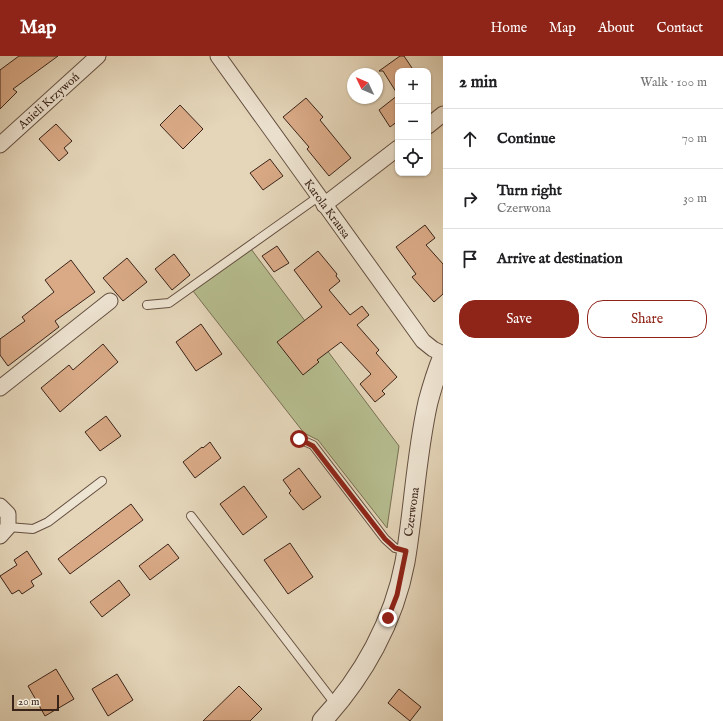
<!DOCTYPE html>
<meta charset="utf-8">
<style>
:root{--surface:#fff;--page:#f2f2f2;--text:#202124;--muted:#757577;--line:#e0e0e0;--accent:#8f2418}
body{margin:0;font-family:"IM FELL English",serif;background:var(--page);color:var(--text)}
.controls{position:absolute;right:12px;top:12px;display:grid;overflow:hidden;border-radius:8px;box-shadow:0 1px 3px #0004}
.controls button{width:36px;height:36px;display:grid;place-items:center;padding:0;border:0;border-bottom:1px solid var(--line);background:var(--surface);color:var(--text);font:20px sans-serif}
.compass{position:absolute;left:347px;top:12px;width:36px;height:36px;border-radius:50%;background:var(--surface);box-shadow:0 1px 3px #0004;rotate:314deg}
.scale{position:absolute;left:12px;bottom:10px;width:47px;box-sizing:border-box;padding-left:4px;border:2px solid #3a2319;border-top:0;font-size:11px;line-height:14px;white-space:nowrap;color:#3a2319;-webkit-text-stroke:3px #eee4d2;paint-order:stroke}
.stop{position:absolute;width:12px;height:12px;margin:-9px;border:3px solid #8f2418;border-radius:50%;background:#fff}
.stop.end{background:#8f2418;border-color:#fff;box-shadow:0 1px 4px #0008}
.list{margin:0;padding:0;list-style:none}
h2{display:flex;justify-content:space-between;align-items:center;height:52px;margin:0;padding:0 16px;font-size:17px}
h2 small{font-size:13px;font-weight:400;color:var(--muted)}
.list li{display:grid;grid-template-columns:26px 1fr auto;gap:12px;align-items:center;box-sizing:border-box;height:60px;padding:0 16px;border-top:1px solid var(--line)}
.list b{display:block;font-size:15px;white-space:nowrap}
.list p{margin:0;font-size:13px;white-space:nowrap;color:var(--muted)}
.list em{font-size:13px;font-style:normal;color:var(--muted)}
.actions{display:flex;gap:8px;padding:12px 16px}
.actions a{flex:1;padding:9px 0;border:1px solid var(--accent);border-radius:16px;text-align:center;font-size:14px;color:var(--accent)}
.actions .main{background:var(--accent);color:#fff}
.icon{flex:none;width:22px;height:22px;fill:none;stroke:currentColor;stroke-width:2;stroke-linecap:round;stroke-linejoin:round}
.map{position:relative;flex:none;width:443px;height:665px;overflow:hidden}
header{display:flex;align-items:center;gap:24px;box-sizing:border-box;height:56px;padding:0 20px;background:var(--accent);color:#fff}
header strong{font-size:19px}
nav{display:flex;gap:22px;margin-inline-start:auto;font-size:14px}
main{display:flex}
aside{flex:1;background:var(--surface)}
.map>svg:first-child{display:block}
.grass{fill:#b6bd8f;stroke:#787054}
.building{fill:#daaa87;stroke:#3a2319}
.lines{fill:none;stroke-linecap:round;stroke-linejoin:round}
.service-casing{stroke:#655041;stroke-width:10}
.minor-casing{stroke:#655041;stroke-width:17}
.tertiary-casing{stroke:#655041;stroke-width:21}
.service{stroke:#eee4d2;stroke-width:8}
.minor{stroke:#eee4d2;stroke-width:15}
.tertiary{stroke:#eee4d2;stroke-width:19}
.route{stroke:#8f2418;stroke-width:5}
.labels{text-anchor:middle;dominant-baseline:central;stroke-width:3.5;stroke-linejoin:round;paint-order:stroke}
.street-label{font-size:12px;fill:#3a2319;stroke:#eee4d2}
</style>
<header>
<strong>Map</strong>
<nav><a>Home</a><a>Map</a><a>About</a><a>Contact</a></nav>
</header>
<main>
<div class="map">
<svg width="443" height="665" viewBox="0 0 443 665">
<rect width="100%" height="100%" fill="#e5d6ba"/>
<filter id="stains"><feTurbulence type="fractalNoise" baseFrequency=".005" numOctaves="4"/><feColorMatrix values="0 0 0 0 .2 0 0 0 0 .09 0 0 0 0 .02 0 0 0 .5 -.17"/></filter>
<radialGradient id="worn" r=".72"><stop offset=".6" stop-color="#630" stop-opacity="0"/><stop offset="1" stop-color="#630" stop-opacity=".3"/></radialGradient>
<polygon class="grass" points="251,193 399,390 387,472 318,384 304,377 193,235"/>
<g class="building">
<polygon points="19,0 58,0 13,33 17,36 0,53 0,14"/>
<polygon points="400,0 404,0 414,15 398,15 398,39 383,15 379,15"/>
<polygon points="398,39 398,65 390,71 379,54"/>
<polygon points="306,42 323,61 320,64 351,102 329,120 307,93 309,91 283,61"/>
<polygon points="180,49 203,73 183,93 160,69"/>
<polygon points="56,68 72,85 64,92 68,97 59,105 39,83"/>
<polygon points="270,103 283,120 263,134 250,117"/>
<polygon points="425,169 435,182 426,189 443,208 443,238 434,246 412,221 416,218 396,191"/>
<polygon points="277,190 289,207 274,216 262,200"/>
<polygon points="318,195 337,218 336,220 340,225 329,234 350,259 362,250 369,259 357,269 379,294 376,297 397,321 382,335 385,338 375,346 360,328 371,318 341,286 317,304 319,306 303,319 277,286 322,251 294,214"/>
<polygon points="174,198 190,219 172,234 155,213"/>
<polygon points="127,202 147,226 123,245 103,222"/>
<polygon points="71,204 95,236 55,265 59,271 8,310 0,299 0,283 25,265 22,261 54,236 45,224"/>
<polygon points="201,268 222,298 196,315 176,286"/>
<polygon points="103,288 118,306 60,356 41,332 69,309 73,314"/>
<polygon points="106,360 121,380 100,395 85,376"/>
<polygon points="210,386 221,402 195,422 183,406 202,391 203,392"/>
<polygon points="299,412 321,441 303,454 289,437 291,435 283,424"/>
<polygon points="244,430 267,461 243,479 220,448"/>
<polygon points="131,448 143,464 70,518 58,503"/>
<polygon points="290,487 313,521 288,538 264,504"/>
<polygon points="168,488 179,502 150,524 139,510"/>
<polygon points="27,495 42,518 31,525 34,530 22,538 19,534 12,538 0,520 17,509 14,504"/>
<polygon points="119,524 130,539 102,561 90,546"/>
<polygon points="56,613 74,643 45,660 28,630"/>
<polygon points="117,618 133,644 108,660 92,633"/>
<polygon points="239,630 262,653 250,665 203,665"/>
<polygon points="399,633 421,651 410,665 388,647"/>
</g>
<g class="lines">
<defs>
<g id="service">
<polyline points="147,249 169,247 318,141"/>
<polyline points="299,383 313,389 385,483 395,492 406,495"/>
<polyline points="191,460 336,649"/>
<polyline points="8,471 33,473 48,466 102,425"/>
</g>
<g id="minor">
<polyline points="218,0 423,285 433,293 443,298"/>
<polyline points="428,70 443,58"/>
<polyline points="0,89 98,0"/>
<polyline points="324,149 398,92"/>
<polyline points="0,332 110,245"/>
<polyline points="0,450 8,458 8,471 0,480"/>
</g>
<path id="tertiary" d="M322 665C363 621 394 565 405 506 414 453 416 399 428 346 432 331 437 315 443 300"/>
</defs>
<use href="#service" class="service-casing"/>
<use href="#minor" class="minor-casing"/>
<use href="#tertiary" class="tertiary-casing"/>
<use href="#service" class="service"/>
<use href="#minor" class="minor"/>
<use href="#tertiary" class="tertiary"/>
</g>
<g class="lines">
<polyline class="route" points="299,383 313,390 385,483 395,492 406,495 397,539 388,562"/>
</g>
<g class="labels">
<g class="street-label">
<text transform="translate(49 45) rotate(-42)">Anieli Krzywoń</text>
<text transform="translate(327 153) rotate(54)">Karola Krausa</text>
<text transform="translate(412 456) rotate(-82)">Czerwona</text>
</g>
</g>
<rect width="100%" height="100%" filter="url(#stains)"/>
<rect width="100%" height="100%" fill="url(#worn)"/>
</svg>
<div class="controls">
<button>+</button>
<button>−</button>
<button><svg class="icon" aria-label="locate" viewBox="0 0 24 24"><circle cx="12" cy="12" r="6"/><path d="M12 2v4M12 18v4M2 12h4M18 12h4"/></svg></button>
</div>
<svg class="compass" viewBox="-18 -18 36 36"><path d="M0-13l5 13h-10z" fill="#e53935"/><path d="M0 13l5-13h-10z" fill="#757577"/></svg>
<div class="scale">20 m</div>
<div class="stop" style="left:299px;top:383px"></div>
<div class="stop end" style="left:388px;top:562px"></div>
</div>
<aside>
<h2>2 min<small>Walk · 100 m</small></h2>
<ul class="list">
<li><svg class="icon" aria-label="ahead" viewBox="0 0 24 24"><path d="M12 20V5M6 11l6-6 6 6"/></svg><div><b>Continue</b></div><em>70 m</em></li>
<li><svg class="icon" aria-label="right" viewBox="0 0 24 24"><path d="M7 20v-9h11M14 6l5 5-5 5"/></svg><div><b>Turn right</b><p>Czerwona</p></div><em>30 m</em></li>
<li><svg class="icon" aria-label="arrive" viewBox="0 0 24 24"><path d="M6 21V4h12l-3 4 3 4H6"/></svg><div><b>Arrive at destination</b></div></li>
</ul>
<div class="actions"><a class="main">Save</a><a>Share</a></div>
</aside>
</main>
